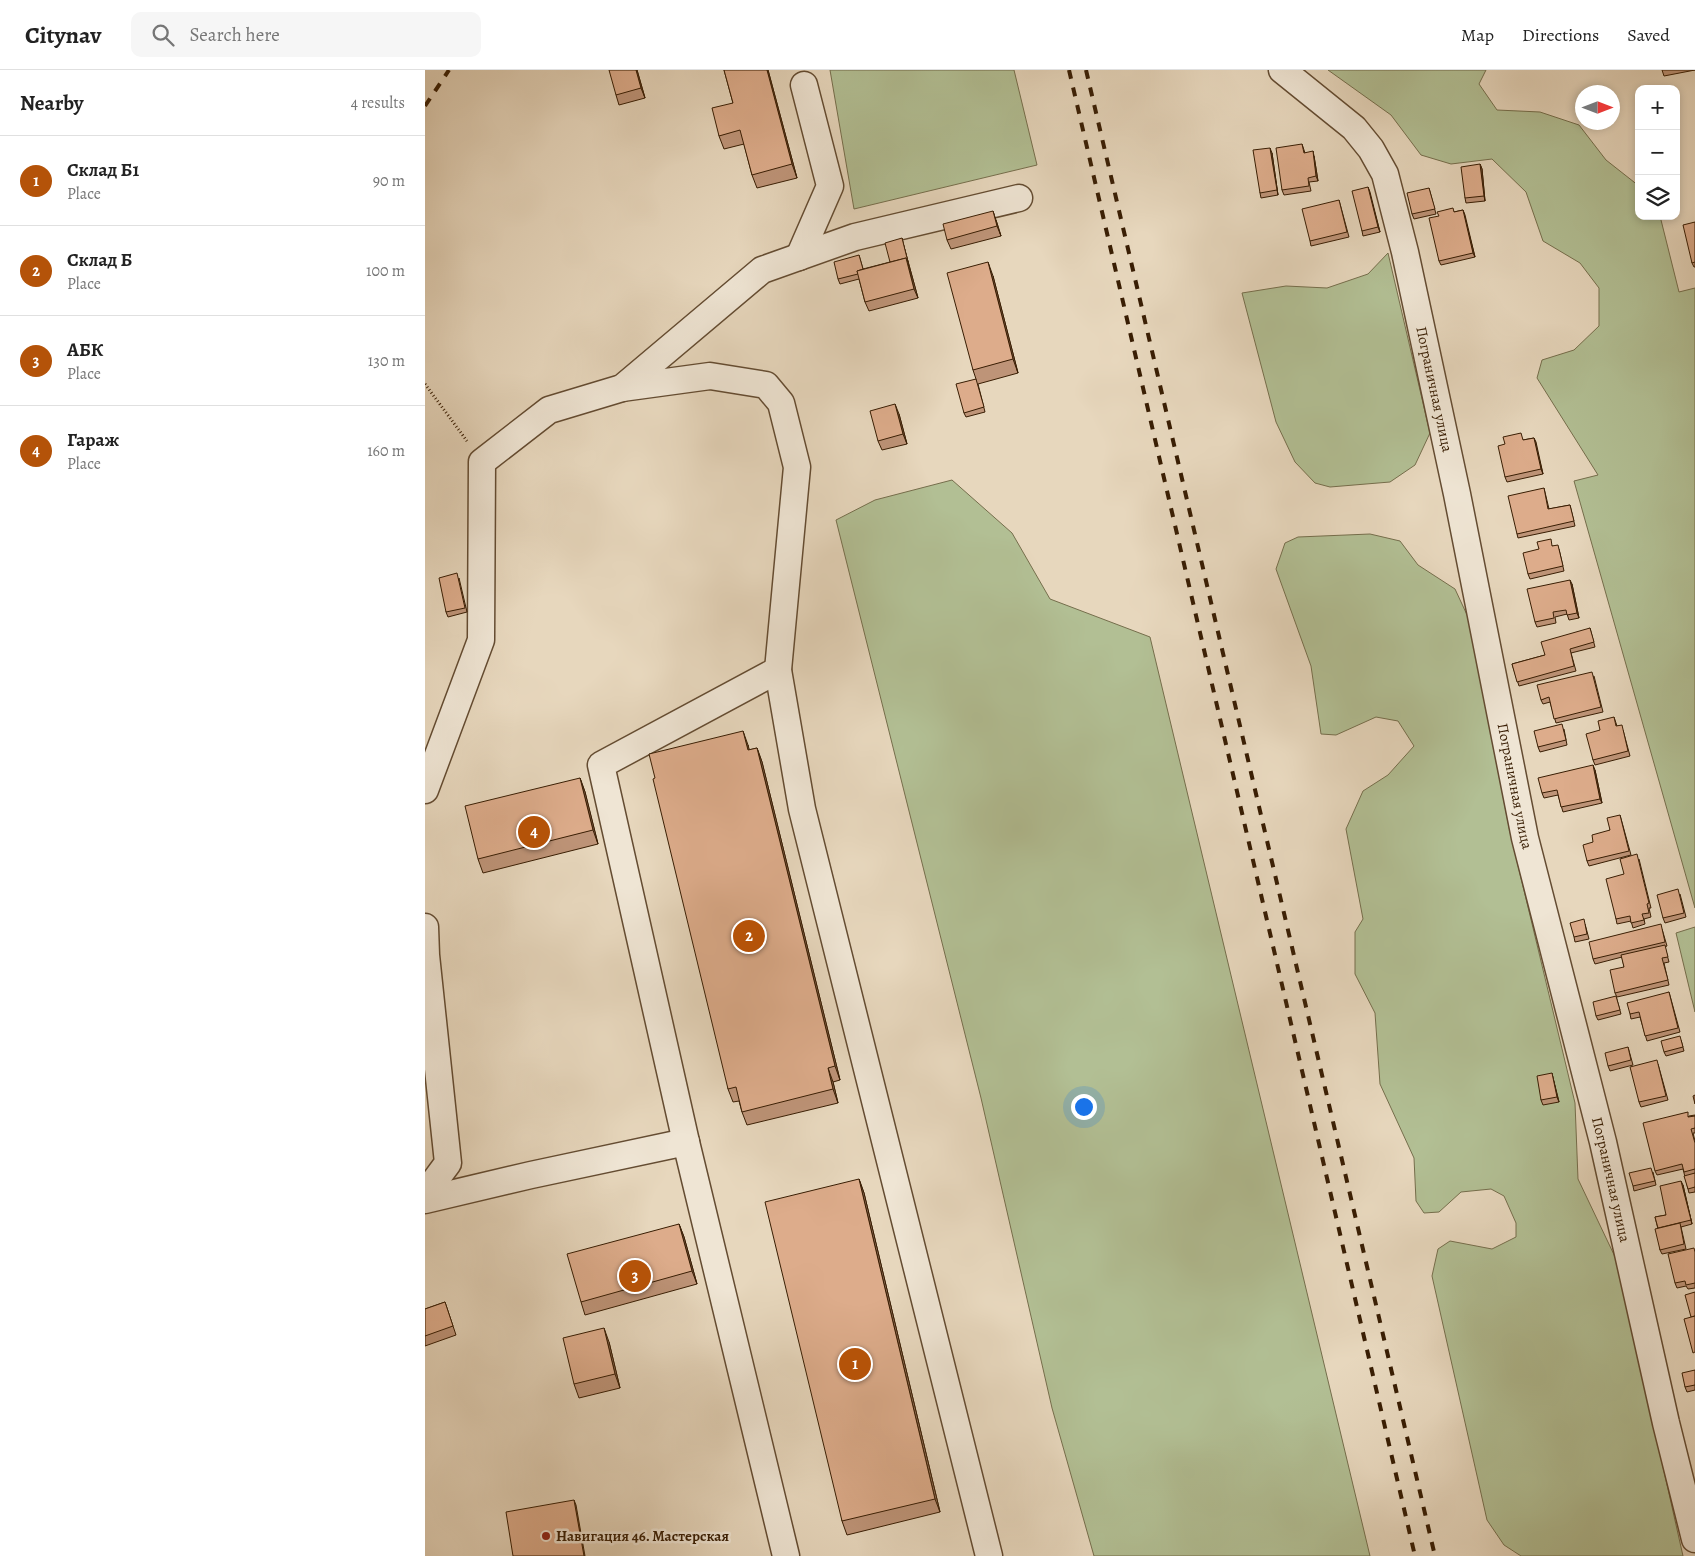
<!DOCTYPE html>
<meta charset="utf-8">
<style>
:root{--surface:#fff;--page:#f6f6f6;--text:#222;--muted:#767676;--line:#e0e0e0;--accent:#b45309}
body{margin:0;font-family:Alegreya,serif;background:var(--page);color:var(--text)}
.controls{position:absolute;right:15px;top:15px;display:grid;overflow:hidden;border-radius:10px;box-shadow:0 2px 8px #0003}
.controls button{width:45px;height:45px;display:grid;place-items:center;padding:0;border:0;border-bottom:1px solid var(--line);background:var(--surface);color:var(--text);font:25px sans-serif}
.compass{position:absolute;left:1150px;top:15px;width:45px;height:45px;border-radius:50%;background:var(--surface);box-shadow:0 2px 8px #0003;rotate:90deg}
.you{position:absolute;left:658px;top:1036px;width:18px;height:18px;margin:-12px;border:4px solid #fff;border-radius:50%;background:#1a73e8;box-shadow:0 0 0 8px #1a73e833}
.badge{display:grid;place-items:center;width:32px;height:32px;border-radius:50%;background:var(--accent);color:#fff;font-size:16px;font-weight:700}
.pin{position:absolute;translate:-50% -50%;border:2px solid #fff;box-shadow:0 1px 5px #0006}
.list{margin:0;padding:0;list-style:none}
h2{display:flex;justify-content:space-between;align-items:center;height:65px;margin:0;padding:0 20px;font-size:21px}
h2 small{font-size:16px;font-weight:400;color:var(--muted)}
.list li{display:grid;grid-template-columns:32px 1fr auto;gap:15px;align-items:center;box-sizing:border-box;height:90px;padding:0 20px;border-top:1px solid var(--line)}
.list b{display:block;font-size:19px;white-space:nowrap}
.list p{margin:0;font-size:16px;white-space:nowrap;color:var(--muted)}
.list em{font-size:16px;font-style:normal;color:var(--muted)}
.icon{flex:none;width:28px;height:28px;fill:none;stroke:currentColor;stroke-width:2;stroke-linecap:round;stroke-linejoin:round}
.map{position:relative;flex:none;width:1270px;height:1486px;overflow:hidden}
header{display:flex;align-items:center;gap:30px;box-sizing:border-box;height:70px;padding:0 25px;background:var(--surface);border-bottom:1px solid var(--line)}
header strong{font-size:24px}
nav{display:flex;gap:28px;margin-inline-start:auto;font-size:18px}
.search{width:350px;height:45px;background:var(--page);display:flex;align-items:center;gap:12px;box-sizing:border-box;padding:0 18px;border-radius:10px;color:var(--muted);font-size:19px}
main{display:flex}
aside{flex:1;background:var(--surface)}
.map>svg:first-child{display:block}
.green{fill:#b2bf94;stroke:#756e4c}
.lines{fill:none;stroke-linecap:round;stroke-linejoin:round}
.minor-casing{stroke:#644c32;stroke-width:29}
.path{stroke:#381d03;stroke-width:3;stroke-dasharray:1 2.5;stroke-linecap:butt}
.minor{stroke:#efe5d4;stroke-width:26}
.rail{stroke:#381d03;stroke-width:4;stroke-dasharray:9 9;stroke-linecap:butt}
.wall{fill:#be9478;stroke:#381d03}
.shaded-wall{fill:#9b7861;stroke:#381d03}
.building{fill:#ddac8b;stroke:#381d03}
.poi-dot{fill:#8f2418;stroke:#efe5d4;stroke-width:2}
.labels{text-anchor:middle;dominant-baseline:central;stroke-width:5;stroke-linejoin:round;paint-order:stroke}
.street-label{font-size:15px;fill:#381d03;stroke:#efe5d4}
.poi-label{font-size:15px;font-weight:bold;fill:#381d03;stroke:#efe5d4;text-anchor:start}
</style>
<header>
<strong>Citynav</strong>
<div class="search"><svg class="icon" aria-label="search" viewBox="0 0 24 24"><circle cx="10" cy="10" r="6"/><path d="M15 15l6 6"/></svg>Search here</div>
<nav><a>Map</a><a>Directions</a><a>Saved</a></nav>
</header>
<main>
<aside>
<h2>Nearby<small>4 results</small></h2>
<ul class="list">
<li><span class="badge">1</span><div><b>Склад Б1</b><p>Place</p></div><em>90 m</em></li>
<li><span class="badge">2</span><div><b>Склад Б</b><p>Place</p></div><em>100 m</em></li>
<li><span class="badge">3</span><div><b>АБК</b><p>Place</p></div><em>130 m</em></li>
<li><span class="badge">4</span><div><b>Гараж</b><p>Place</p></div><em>160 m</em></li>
</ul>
</aside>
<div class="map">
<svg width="1270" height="1486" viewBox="0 0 1270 1486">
<rect width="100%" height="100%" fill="#e7d7bd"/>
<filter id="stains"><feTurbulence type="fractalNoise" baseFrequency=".004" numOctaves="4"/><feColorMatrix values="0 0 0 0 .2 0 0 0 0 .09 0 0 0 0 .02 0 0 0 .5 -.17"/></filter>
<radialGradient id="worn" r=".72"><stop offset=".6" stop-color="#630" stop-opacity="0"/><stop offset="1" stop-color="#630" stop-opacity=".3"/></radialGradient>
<g class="green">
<polygon points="405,0 589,0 612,95 429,139"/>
<polygon points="903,0 1061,0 1054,14 1072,40 1115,42 1154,55 1181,90 1214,116 1214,146 1235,146 1254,222 1270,218 1270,838 1149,411 1173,405 1112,308 1117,290 1149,280 1174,256 1174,218 1155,193 1118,171 1101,122 1067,89 1026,94 996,85 966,45"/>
<polygon points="963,183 1005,363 990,395 965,412 905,417 890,413 870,392 851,352 817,223 861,216 902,218 943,204"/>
<polygon points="527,410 587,463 625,529 725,567 945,1486 669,1486 627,1338 556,1028 411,450 450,430"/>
<polygon points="945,464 975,471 993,495 1030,519 1043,547 1085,762 1150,1033 1153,1109 1192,1191 1258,1486 1096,1486 1079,1475 1062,1450 1007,1206 1013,1179 1025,1171 1067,1179 1091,1167 1091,1153 1079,1126 1066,1119 1036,1122 1014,1142 999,1143 991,1131 989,1088 955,1014 950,943 930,904 930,862 938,849 921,759 938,721 963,705 989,676 973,651 951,647 911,665 896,664 886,596 851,499 860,473 873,467"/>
<polygon points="1270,857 1270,942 1251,863"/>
</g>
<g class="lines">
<defs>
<g id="minor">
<path id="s1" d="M857 0 929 58 946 79 960 104 980 182 1032 424 1100 768 1178 1072 1241 1353 1270 1469"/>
<polyline points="374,187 405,116 379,15"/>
<polyline points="197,318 285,306 341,315 356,333 372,397 353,600 377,739 564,1486"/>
<polyline points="0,720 56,570 57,392 124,340 197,318 337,200 430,167 594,128"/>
<polyline points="0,857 1,885 23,1093 0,1124"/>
<polyline points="261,1072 176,695 353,600"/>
<polyline points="0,1130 106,1105 261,1072 361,1486"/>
</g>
</defs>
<use href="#minor" class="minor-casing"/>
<polyline class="path" points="0,314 42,371"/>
<use href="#minor" class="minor"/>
<g class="rail">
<polyline points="644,0 990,1486"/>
<polyline points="661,0 1010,1486"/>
<polyline points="0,36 24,0"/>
</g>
</g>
<g class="wall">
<polygon points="212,0 220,28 194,35 191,25"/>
<polygon points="299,0 343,0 372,108 332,118 327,105 319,74 299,79 294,66 308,33"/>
<polygon points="1237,0 1270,0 1239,6"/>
<polygon points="877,74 880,83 889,86 893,111 884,112 886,121 859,125 857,120"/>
<polygon points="847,83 853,125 836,128 835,123"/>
<polygon points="1055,94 1057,99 1060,131 1041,133 1040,128"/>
<polygon points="943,117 955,162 938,166 937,161"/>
<polygon points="1004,118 1011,144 989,149 987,144"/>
<polygon points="914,130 924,167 886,176 885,171"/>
<polygon points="1038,140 1050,187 1016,195 1014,191 1029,142"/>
<polygon points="571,150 576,166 526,179 522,170"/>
<polygon points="1270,152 1270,197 1269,197 1267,193"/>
<polygon points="478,173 493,228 444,241 440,232 434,209 415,214 413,209 434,185 438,199 465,192"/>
<polygon points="568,206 593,303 553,314 560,342 541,347 539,343 551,309 548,300"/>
<polygon points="474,344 482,374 457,380 453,371"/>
<polygon points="1109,368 1118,404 1082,412 1080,407 1098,370"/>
<polygon points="1119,418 1124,439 1145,435 1150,456 1093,468 1092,464"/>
<polygon points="1128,476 1134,479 1139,501 1105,509 1103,504 1114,479"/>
<polygon points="34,508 42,542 23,547 21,542"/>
<polygon points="1147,514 1154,548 1144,550 1142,544 1130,547 1131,553 1112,557 1110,552"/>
<polygon points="1165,558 1170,577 1146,583 1151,601 1094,616 1087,594 1120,585"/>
<polygon points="1169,606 1178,642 1131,653 1125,632 1118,634 1116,630"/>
<polygon points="1189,647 1192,656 1198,660 1205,686 1170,695 1168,690 1175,660"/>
<polygon points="1139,659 1142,675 1115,682 1113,677"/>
<polygon points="323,675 324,680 332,678 337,692 415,1010 408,1012 413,1033 322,1055 317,1042 314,1031 308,1032 303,1019"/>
<polygon points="1170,700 1177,733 1138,742 1133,725 1119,728 1117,723"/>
<polygon points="155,708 160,722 173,774 58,803 53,789"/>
<polygon points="1195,745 1206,785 1164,796 1162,791 1168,772 1185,760"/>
<polygon points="1214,789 1226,838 1224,838 1226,847 1219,849 1220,854 1208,858 1206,851 1192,854 1191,849 1199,804"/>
<polygon points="1255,824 1261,847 1240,853 1238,848"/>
<polygon points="1160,854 1164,869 1150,872 1149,867"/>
<polygon points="1237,859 1242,876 1240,877 1244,892 1239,893 1244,915 1192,927 1190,923 1199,897 1197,887 1170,894 1168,889"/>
<polygon points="1244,922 1255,962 1222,971 1215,947 1206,949 1205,944"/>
<polygon points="1191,926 1196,944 1173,950 1171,946"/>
<polygon points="1256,970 1259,981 1241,986 1239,982"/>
<polygon points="1203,977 1208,995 1185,1001 1183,996"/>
<polygon points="1233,994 1243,1030 1216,1037 1214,1032"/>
<polygon points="1128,1008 1134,1032 1118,1035 1116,1030"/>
<polygon points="1270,1045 1270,1063 1268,1063 1270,1071 1270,1122 1264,1123 1258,1099 1232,1105 1230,1101 1264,1046"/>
<polygon points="1228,1102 1231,1115 1209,1121 1208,1116"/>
<polygon points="434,1109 439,1123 515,1442 422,1465 417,1451"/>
<polygon points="1258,1115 1267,1154 1256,1157 1261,1179 1237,1184 1235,1180 1233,1159 1230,1147 1241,1145"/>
<polygon points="254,1154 259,1167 272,1214 160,1245 156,1232"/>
<polygon points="1270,1180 1270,1218 1263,1219 1261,1216 1252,1218 1250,1213"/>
<polygon points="20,1232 31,1265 0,1276 0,1239"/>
<polygon points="184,1272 195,1318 154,1328 149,1314"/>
<polygon points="1270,1300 1270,1320 1262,1322 1260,1317"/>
</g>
<g class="shaded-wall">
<polygon points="211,0 212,0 220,28 216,18"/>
<polygon points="342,0 343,0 372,108 367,94"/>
<polygon points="845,78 847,83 853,125 852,120"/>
<polygon points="888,81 889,86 893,111 891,106"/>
<polygon points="1055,94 1057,99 1060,131 1059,126"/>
<polygon points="943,117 945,122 955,162 953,157"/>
<polygon points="1038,140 1040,145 1050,187 1048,183"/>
<polygon points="568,141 571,150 576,166 572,156"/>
<polygon points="477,168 478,173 493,228 489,219"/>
<polygon points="563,192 568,206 593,303 588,289"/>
<polygon points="470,334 474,344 482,374 478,364"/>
<polygon points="1109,368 1111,372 1118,404 1116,399"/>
<polygon points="1145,510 1147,514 1154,548 1152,543"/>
<polygon points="318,661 323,675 328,694 323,680"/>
<polygon points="332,678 337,692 415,1010 410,996"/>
<polygon points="1168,695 1170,700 1177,733 1175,729"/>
<polygon points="155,708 160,722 173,774 168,760"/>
<polygon points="403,998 408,1012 413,1033 408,1019"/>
<polygon points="1127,1003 1128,1008 1134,1032 1132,1027"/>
<polygon points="434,1109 439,1123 515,1442 510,1429"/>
<polygon points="1256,1111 1258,1115 1267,1154 1266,1150"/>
<polygon points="254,1154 259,1167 272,1214 267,1201"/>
<polygon points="179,1258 184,1272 195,1318 190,1304"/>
<polygon points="149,1430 151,1435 160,1486 159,1486"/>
</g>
<g class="building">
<polygon points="184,0 211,0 216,18 191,25"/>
<polygon points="299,0 342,0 367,94 327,105 315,60 294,66 287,38 308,33"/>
<polygon points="877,74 879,83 888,81 891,106 883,108 884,116 857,120 851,78"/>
<polygon points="845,78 852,120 835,123 828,80"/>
<polygon points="1055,94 1059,126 1040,128 1036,97"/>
<polygon points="943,117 953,157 937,161 927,121"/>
<polygon points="1004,118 1010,139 987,144 982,123"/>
<polygon points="914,130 922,162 885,171 877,139"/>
<polygon points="1028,138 1029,142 1038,140 1048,183 1014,191 1004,148 1014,146 1012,142"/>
<polygon points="568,141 572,156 522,170 518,154"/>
<polygon points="1270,152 1270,192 1267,193 1258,155"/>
<polygon points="477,168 483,192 481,188 465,192 460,173"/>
<polygon points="434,185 438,199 432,201 433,204 413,209 409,192"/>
<polygon points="481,188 489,219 440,232 432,201"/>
<polygon points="563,192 588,289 548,300 522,203"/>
<polygon points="551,309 559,337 539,343 531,314"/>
<polygon points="470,334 478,364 453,371 445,341"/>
<polygon points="1096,363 1098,370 1109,368 1116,399 1080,407 1073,376 1080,374 1078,367"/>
<polygon points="1119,418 1123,439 1145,435 1149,451 1092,464 1083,426"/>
<polygon points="1126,469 1127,476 1133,475 1138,496 1103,504 1098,483 1114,479 1112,472"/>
<polygon points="32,503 40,538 21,542 14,508"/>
<polygon points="1145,510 1152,543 1142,545 1141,540 1128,542 1129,548 1110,552 1102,519"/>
<polygon points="1165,558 1169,572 1145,579 1149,596 1092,612 1087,594 1120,585 1116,572"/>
<polygon points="1167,602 1176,637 1129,649 1124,627 1116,630 1112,615"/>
<polygon points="1189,647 1191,656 1197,655 1203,681 1168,690 1161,664 1175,660 1173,651"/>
<polygon points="1137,654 1141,670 1113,677 1109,661"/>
<polygon points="318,661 323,680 332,678 410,996 403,998 408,1019 317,1042 311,1017 303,1019 228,709 230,708 224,684"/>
<polygon points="1168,695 1175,729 1136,737 1132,720 1117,723 1113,708"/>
<polygon points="155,708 168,760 53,789 40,736"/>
<polygon points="1195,745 1204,781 1162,791 1158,775 1168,772 1167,765 1185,760 1182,748"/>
<polygon points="1212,784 1224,833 1222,834 1224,843 1217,844 1219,850 1206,853 1205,846 1191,849 1181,809 1199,804 1195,789"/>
<polygon points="1253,819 1259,843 1238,848 1232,825"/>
<polygon points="1159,849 1162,864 1149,867 1145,853"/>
<polygon points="1236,854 1240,872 1168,889 1164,872"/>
<polygon points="1240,875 1243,887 1237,888 1243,910 1190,923 1185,900 1199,897 1196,885"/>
<polygon points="1244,922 1253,958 1220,966 1214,942 1205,944 1202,933"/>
<polygon points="1191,926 1195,940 1171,946 1168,932"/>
<polygon points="1255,966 1258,977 1239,982 1236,971"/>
<polygon points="1203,977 1206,990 1183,996 1180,983"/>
<polygon points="1232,990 1241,1026 1214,1032 1205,997"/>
<polygon points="1127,1003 1132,1027 1116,1030 1112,1006"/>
<polygon points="1270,1025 1270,1034 1268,1026"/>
<polygon points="1263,1042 1263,1047 1270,1046 1270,1058 1266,1059 1270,1073 1270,1099 1259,1102 1257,1094 1230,1101 1218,1053"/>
<polygon points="1226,1098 1230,1111 1208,1116 1204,1103"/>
<polygon points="1270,1103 1270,1117 1263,1119 1259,1106"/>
<polygon points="434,1109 510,1429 417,1451 340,1132"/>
<polygon points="1256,1111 1266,1150 1233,1158 1230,1147 1241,1145 1235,1116"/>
<polygon points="1255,1153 1259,1174 1235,1180 1230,1159"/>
<polygon points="254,1154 267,1201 156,1232 142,1184"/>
<polygon points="1269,1178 1270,1182 1270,1213 1261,1215 1260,1211 1250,1213 1243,1184"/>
<polygon points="1270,1222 1270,1246 1266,1247 1260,1225"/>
<polygon points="20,1232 28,1256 0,1266 0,1239"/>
<polygon points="1270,1246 1270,1282 1268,1283 1259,1249"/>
<polygon points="179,1258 190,1304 149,1314 138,1268"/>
<polygon points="1270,1300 1270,1315 1260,1317 1257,1303"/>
<polygon points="149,1430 159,1486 88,1486 81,1442"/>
</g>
<circle class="poi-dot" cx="121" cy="1466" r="5"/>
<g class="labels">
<g class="street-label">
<text stroke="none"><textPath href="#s1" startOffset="369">Пограничная улица</textPath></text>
<text stroke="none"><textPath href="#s1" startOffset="774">Пограничная улица</textPath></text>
<text stroke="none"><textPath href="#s1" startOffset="1179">Пограничная улица</textPath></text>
</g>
<g class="poi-label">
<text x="131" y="1466">Навигация 46. Мастерская</text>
</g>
</g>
<rect width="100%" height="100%" filter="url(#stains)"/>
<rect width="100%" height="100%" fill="url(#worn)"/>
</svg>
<div class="controls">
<button>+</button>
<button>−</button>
<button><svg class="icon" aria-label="layers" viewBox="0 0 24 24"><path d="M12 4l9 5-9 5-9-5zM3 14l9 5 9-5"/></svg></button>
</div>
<svg class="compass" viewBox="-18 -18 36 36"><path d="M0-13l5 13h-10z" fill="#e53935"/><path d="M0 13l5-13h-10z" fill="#767676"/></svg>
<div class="you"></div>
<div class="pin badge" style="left:430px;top:1294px">1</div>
<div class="pin badge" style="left:324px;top:866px">2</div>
<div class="pin badge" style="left:210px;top:1206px">3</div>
<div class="pin badge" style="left:109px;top:762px">4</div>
</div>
</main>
